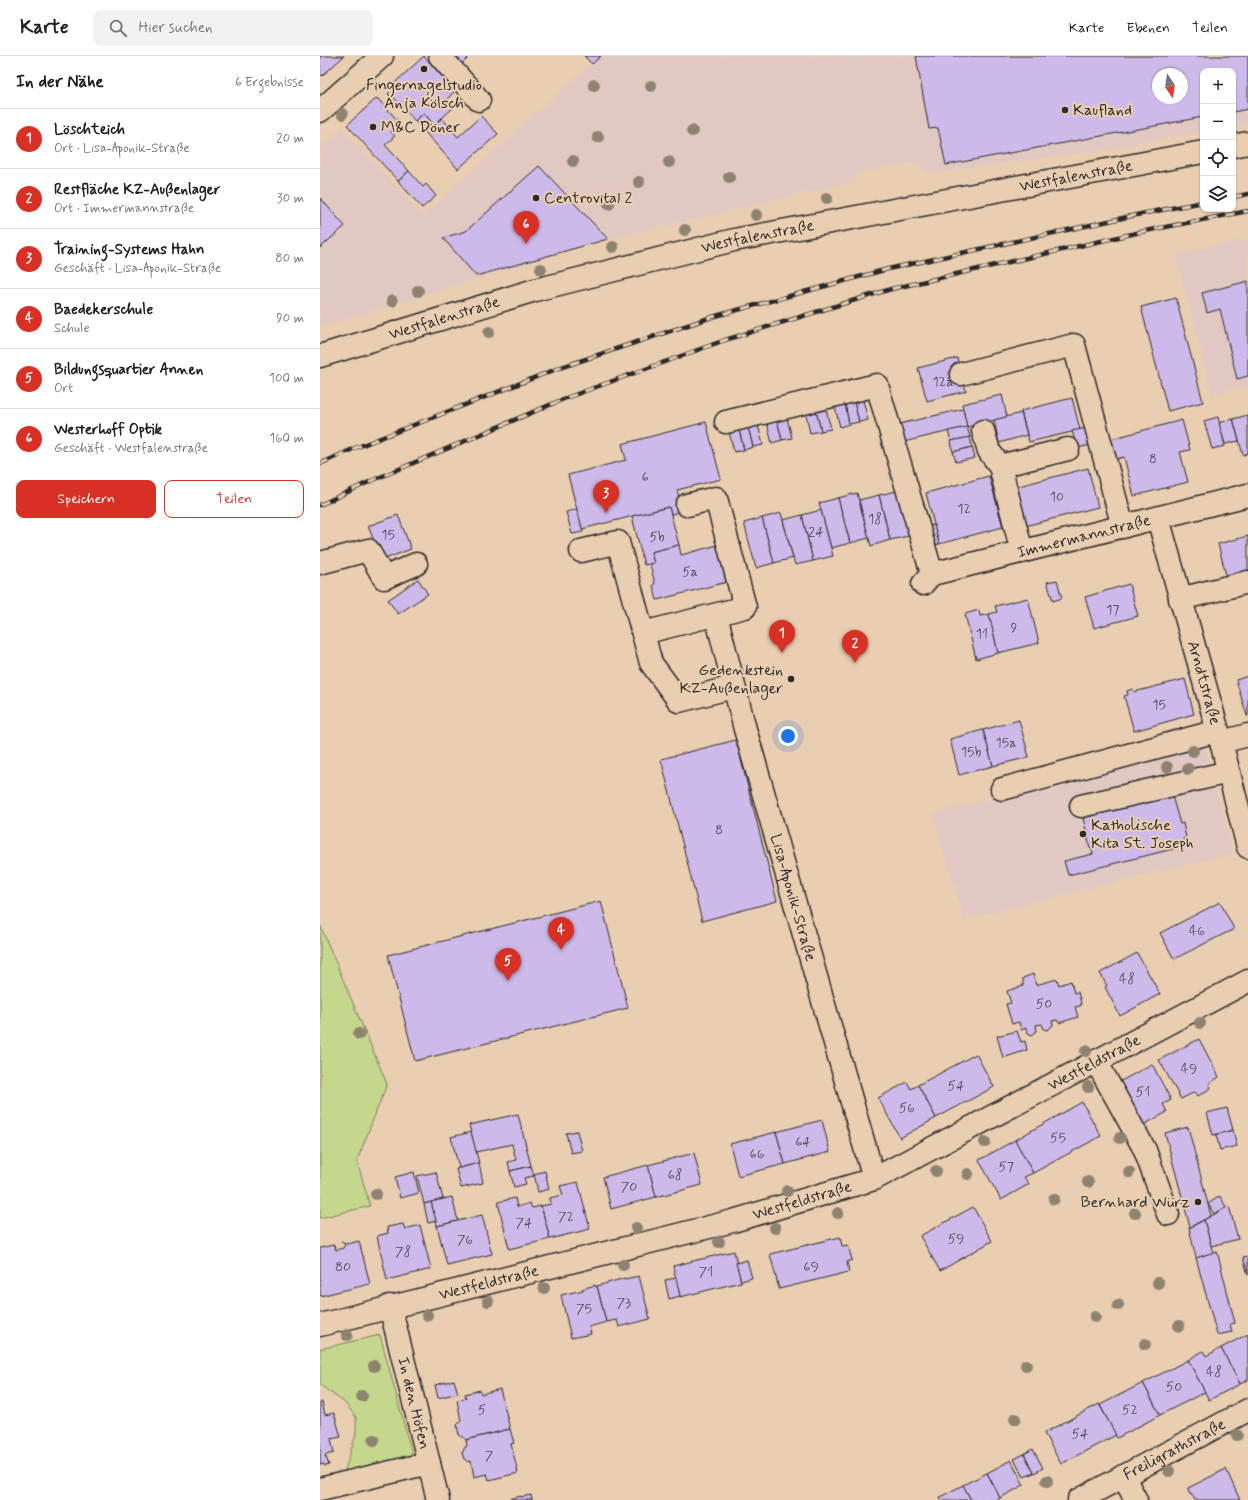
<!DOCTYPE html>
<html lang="de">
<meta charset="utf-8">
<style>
:root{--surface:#fff;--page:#f2f2f2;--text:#202124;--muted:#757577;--line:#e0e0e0;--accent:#d93025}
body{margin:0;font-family:Mynerve,sans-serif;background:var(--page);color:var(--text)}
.controls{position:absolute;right:12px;top:12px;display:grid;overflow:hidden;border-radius:8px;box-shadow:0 1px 3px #0004}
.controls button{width:36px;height:36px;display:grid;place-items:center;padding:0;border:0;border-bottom:1px solid var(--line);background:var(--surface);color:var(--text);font:20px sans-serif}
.compass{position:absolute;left:832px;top:12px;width:36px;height:36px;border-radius:50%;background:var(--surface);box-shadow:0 1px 3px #0004;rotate:167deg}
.you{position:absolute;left:468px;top:680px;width:14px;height:14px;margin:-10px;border:3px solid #fff;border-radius:50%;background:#1a73e8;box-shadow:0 0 0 6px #1a73e833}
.badge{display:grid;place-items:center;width:26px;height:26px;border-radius:50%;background:var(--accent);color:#fff;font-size:13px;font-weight:700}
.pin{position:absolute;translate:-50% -33px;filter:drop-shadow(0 1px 2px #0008)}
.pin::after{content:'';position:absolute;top:21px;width:14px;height:12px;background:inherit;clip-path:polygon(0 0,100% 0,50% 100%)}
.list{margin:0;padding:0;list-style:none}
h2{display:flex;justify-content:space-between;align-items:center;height:52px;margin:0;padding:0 16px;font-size:17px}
h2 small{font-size:13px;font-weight:400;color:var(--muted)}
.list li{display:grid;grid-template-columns:26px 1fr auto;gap:12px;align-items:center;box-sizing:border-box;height:60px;padding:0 16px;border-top:1px solid var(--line)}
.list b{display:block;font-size:15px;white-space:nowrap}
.list p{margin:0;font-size:13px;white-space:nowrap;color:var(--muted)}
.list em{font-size:13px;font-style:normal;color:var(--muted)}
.actions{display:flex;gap:8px;padding:12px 16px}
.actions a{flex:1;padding:9px 0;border:1px solid var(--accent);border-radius:8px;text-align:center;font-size:14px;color:var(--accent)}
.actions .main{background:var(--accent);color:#fff}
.icon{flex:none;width:22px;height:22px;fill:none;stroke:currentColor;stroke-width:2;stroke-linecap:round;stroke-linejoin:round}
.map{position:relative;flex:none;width:928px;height:1444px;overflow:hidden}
header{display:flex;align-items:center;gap:24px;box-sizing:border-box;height:56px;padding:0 20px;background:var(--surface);border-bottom:1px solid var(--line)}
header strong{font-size:19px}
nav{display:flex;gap:22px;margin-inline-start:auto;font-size:14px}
.search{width:280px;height:36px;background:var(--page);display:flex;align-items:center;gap:10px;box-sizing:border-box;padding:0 14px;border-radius:8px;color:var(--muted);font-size:15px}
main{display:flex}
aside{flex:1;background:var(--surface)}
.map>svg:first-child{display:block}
.built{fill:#e1c8c2;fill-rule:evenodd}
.green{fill:#c4d78c;stroke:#78815c}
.building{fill:#cdbaea;stroke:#2b2b2b;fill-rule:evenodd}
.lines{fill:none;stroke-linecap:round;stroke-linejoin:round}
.minor-casing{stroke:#2b2b2b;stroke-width:25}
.minor{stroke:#eaceb1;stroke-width:22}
.rail-casing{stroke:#2b2b2b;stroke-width:4.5}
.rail{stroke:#eaceb1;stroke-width:3;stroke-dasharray:9;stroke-linecap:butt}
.tree{fill:#8e8370}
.poi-dot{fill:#2b2b2b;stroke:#eaceb1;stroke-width:1.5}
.labels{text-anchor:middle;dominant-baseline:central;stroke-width:4;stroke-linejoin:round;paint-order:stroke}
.number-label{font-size:14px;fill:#544f5b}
.poi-label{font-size:16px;fill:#2b2b2b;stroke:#eaceb1;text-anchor:start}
.street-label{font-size:16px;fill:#2b2b2b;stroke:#eaceb1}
</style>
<header>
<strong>Karte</strong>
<div class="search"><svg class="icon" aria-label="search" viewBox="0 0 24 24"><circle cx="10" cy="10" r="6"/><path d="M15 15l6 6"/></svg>Hier suchen</div>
<nav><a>Karte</a><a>Ebenen</a><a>Teilen</a></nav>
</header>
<main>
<aside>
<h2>In der Nähe<small>6 Ergebnisse</small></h2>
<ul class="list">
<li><span class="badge">1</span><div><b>Löschteich</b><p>Ort · Lisa-Aponik-Straße</p></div><em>20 m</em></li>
<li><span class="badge">2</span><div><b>Restfläche KZ-Außenlager</b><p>Ort · Immermannstraße</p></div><em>30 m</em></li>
<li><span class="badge">3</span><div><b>Training-Systems Hahn</b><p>Geschäft · Lisa-Aponik-Straße</p></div><em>80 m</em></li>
<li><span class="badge">4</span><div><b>Baedekerschule</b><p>Schule</p></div><em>90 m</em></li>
<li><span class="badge">5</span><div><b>Bildungsquartier Annen</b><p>Ort</p></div><em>100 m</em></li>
<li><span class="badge">6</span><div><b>Westerhoff Optik</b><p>Geschäft · Westfalenstraße</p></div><em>160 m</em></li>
</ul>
<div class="actions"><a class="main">Speichern</a><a>Teilen</a></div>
</aside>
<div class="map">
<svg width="928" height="1444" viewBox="0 0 928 1444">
<rect width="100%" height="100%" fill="#eaceb1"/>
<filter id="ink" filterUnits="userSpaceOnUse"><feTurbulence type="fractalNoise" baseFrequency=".025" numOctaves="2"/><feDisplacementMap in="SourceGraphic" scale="8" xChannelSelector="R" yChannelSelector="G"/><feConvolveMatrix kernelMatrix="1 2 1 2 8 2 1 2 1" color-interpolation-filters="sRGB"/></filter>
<g filter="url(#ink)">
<g class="built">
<path d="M279 0H928V67L913 70V15H883V75L778 96 721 102 618 117H611L595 106 538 117 532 126 288 183 215 203 200 210 0 271V92L22 72 103 160ZM838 18H862V42H838Z"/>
<polygon points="928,182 928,330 892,339 856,199"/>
<polygon points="883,686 913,797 644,863 613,758"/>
</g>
<g class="green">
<polygon points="0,869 67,1028 37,1105 50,1150 0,1162"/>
<polygon points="60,1279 94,1405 22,1424 36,1378 36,1361 25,1347 0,1329 0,1293"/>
</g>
<g class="building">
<polygon points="0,0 24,0 2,20 0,18"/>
<polygon points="104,0 135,35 126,44 133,52 114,69 104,57 95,65 67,34"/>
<polygon points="135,0 150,0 142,8"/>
<polygon points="264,0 281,0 272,8"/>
<path d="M596 0H928V53L913 56V15H883V61L626 109 618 72 609 73ZM838 18H862V42H838Z"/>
<polygon points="57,42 80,67 71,76 75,80 65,89 89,115 78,125 27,69"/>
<polygon points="104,57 114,69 122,62 138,81 161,60 178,78 138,113 95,65"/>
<polygon points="219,110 288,183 156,220 123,182 146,175"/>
<polygon points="89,115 103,131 106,128 116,140 102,152 78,125"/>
<polygon points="0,142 25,170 0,192"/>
<polygon points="928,225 928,320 917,323 900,253 887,257 882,237"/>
<polygon points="856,242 883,346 848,355 821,251"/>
<polygon points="637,302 646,335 607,345 598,312"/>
<polygon points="682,339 687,361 647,371 642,348"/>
<polygon points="752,342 760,374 709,386 701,355"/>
<polygon points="543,344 548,364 539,366 534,346"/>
<polygon points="534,346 539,366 529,368 525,348"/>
<polygon points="525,348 529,368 520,371 515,351"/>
<polygon points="506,353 511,373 501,375 496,355"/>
<polygon points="643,353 647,371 579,387 575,369"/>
<polygon points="496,355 501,375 490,377 486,358"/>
<polygon points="701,357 707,379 679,387 674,364"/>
<polygon points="928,359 928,397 923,399 913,363"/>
<polygon points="898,361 905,390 892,393 884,365"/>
<polygon points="467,362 472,382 462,384 457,364"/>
<polygon points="913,363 919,385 905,388 899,367"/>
<polygon points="457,364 462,384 452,387 447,367"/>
<polygon points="862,364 870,394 860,396 868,426 814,440 804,401 792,404 787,384"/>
<polygon points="386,366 401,423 357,434 363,455 351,458 349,451 262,473 248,419 306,404 302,388"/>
<polygon points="438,369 443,389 433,391 428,371"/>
<polygon points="428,371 433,391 424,394 419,374"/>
<polygon points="647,371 650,381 631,385 628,375"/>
<polygon points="766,372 771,389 757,392 752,375"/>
<polygon points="419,374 424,394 414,396 409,376"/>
<polygon points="650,381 652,391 633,396 631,385"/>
<polygon points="652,391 655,402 636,406 633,396"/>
<polygon points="768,412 778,451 705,470 695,431"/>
<polygon points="669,420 683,471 619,488 606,437"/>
<polygon points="577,435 589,480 570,484 559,439"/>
<polygon points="537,437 549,482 530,487 518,442"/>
<polygon points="559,439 570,484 551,490 539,444"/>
<polygon points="518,442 530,487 511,492 499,447"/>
<polygon points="349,451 359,489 331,496 334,507 324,509 312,460"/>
<polygon points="257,453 263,476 252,478 246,456"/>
<polygon points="501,454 513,500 493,505 482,459"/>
<polygon points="461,457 473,502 454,507 442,462"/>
<polygon points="78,459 91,493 62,504 48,470"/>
<polygon points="482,459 493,505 475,509 463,464"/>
<polygon points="442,462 454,507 436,512 424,467"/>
<polygon points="614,469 619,488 609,491 604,471"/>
<polygon points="928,480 928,517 907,523 898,488"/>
<polygon points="401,488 411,525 337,544 333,529 335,528 330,508 334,507 331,496 359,489 361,499"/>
<polygon points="98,523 108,538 78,558 68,544"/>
<polygon points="737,524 742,542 733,545 727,526"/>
<polygon points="809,528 818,560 774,572 765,541"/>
<polygon points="708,542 719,587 678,597 669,558 677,556 675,550"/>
<polygon points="659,554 660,560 669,558 678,597 656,603 645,558"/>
<polygon points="928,620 928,660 927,660 916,624"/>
<polygon points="865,623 874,658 814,675 804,640 808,639 807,635 813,633 814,636"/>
<polygon points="699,664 709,701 673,710 663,674"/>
<polygon points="663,674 673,710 639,719 630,683"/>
<polygon points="416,684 457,845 382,865 341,703"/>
<polygon points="852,740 860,768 863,767 866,782 863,783 865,790 748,819 744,805 773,798 771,791 770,792 763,762"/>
<polygon points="281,845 308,952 95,1005 68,899"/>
<polygon points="900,846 914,873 854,903 840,877"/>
<polygon points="817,897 840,938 800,960 785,931 787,930 780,917"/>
<polygon points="713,918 716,929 737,923 739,929 751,925 754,937 758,936 761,947 760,950 755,951 758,961 739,967 737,964 732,965 733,969 728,974 724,973 722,968 716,969 717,975 712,979 708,977 706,972 701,974 699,966 692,968 686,948 691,947 687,935 703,930 703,922"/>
<polygon points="697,975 701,986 705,985 707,994 683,1002 677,980"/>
<polygon points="879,983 899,1021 889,1028 891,1032 878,1040 875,1036 861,1043 839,1004"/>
<polygon points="656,998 674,1031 616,1062 598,1029"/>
<polygon points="832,1008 851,1044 843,1048 847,1056 818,1072 794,1029"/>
<polygon points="587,1026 591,1033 598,1029 616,1062 580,1082 558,1042"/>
<polygon points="762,1046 781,1080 713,1117 695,1084"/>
<polygon points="907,1052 913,1074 893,1079 887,1057"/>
<polygon points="198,1058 211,1110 190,1115 188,1106 196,1104 192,1088 156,1096 149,1069"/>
<polygon points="502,1064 510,1096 465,1108 456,1076"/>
<polygon points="868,1071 891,1160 870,1171 845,1077"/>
<polygon points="913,1074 917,1090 900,1094 896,1079"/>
<polygon points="257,1075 262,1095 251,1097 246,1077"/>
<polygon points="151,1076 159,1107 139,1112 131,1081"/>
<polygon points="456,1076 465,1108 418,1120 410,1088"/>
<polygon points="695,1084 713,1117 704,1121 709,1128 681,1144 659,1104"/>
<polygon points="374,1097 382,1129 336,1141 328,1109"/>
<polygon points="159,1107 163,1127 141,1132 136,1113"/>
<polygon points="328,1109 336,1141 291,1153 283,1121"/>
<polygon points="211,1110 214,1120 204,1122 206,1128 194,1131 190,1115"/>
<polygon points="225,1115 229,1133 218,1136 214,1118"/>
<polygon points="94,1116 99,1137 80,1142 75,1121"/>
<polygon points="116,1116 123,1143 104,1148 97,1120"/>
<polygon points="258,1126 270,1173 230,1183 221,1150 231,1148 230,1142 243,1139 240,1130"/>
<polygon points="900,1140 906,1151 894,1158 888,1148"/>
<polygon points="132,1141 138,1165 117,1170 111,1146"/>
<polygon points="195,1142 197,1151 210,1147 212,1152 221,1150 230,1183 189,1193 178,1146"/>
<polygon points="111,1146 116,1165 108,1167 104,1148"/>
<polygon points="909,1150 918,1183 891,1190 884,1164"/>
<polygon points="653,1151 672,1185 620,1215 600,1180"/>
<polygon points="162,1159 172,1198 127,1209 117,1170"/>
<polygon points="884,1164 893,1197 876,1202 869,1172"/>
<polygon points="83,1168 85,1173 100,1169 111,1213 67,1224 57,1180 68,1177 67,1171"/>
<polygon points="520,1181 522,1190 528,1189 532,1204 527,1206 529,1216 459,1233 450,1198"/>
<polygon points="21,1185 27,1188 39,1185 50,1228 0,1240 0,1192 13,1189 15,1191 16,1194 23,1192 25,1189"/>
<polygon points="414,1195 421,1226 360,1241 353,1210"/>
<polygon points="897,1195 915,1267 910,1268 912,1276 897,1279 876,1202"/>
<polygon points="928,1200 928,1219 923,1201"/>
<polygon points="427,1204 432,1222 421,1225 416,1207"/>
<polygon points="319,1220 330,1263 299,1271 297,1264 286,1266 277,1230 305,1222 305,1223"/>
<polygon points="356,1222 360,1240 349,1243 345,1224"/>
<polygon points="275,1229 275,1231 277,1230 286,1266 269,1271 271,1278 251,1282 241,1239 263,1234 262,1233"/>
<polygon points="928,1278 928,1324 920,1328 901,1292"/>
<polygon points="901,1292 920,1328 889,1344 868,1304 883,1295 886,1300"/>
<polygon points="868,1304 885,1336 840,1359 823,1327"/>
<polygon points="134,1324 138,1337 118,1342 115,1329"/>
<polygon points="823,1327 840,1359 797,1382 780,1349"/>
<polygon points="180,1333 190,1373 146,1384 145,1382 139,1379 137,1369 141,1365 137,1344 146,1342 145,1338 160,1334 161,1338"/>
<polygon points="2,1346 5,1359 14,1357 21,1381 11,1383 14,1397 5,1399 9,1409 5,1410 4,1408 0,1409 0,1347"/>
<polygon points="779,1348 796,1379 741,1408 724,1377"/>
<polygon points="190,1373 194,1387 191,1388 198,1417 169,1424 167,1418 154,1421 151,1405 148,1406 144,1403 142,1397 145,1391 147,1390 146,1384"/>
<polygon points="713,1393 723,1412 714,1417 704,1398"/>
<polygon points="704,1398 714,1417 704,1421 694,1403"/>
<polygon points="691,1404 704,1429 680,1442 667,1417"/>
<polygon points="906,1413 920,1444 875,1444 868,1432"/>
<polygon points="667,1417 680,1442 677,1444 651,1444 643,1429"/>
<polygon points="643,1429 651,1444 621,1444 620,1441"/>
<polygon points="211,1439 212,1444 186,1444 201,1440 201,1441"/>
</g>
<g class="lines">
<defs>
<g id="minor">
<polyline points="120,0 159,44"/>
<polyline points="0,55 62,0"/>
<polyline points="913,90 928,87"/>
<path id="s1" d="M0 300 215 234 414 184 883 96"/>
<polyline points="641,318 754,289 803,471"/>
<polyline points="406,366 557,329 612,518"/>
<polyline points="663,375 669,395 680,410"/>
<path id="s2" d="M838 462 901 686 928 791"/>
<polyline points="261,495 298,486 331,607 359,645 413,631"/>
<polyline points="702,496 680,410 748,393"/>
<polyline points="0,507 48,494 64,522 96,508"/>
<path id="s3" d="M603 528 612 518 928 439"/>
<polyline points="860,543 928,526"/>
<path id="s4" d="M396 559 425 673 554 1123"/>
<polyline points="323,577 425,551 396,442 367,449"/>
<polyline points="901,686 928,679"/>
<polyline points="682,733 897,675"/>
<polyline points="761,750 909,716"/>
<polyline points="776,1005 825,1094 848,1158"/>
<path id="s5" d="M70 1250 118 1444"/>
<path id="s6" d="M0 1269 413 1165 554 1123 928 925"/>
<polyline points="803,1420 816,1444"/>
<polyline points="0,1433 109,1407"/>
<path id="s7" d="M759 1444 928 1354"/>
</g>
</defs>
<use href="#minor" class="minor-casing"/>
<use href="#minor" class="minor"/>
<defs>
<g id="rail">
<polyline points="913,141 928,138"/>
<polyline points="0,408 35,392 239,312 392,261 568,213 821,158 883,146"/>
<polyline points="0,449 51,425 246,342 405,284 571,233 825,175 928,155"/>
</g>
</defs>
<use href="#rail" class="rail-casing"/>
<use href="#rail" class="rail"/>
</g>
<g class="tree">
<circle cx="274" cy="29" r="6"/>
<circle cx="331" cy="30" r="6"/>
<circle cx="22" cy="58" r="6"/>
<circle cx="372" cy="75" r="6"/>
<circle cx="278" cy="81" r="6"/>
<circle cx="253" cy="105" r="6"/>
<circle cx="349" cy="106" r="6"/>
<circle cx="409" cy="121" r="6"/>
<circle cx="319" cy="126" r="6"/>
<circle cx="507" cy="142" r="6"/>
<circle cx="289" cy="148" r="6"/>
<circle cx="436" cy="159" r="6"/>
<circle cx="365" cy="174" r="6"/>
<circle cx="293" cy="191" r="6"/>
<circle cx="221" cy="213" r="6"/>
<circle cx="98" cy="235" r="6"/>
<circle cx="72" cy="245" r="6"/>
<circle cx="169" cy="276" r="6"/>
<circle cx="873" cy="695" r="6"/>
<circle cx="847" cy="711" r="6"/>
<circle cx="868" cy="713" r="6"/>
<circle cx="880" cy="967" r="6"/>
<circle cx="39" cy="978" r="6"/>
<circle cx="766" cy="995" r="6"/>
<circle cx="768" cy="1031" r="6"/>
<circle cx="800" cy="1082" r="6"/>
<circle cx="665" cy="1086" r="6"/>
<circle cx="616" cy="1115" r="6"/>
<circle cx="809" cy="1116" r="6"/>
<circle cx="648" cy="1118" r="6"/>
<circle cx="768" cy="1126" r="6"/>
<circle cx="467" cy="1135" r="6"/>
<circle cx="56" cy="1138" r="6"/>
<circle cx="734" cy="1143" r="6"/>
<circle cx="518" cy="1157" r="6"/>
<circle cx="815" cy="1157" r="6"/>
<circle cx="316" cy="1172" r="6"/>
<circle cx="455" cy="1172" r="6"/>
<circle cx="399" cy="1186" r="6"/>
<circle cx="303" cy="1209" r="6"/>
<circle cx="838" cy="1227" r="6"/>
<circle cx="224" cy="1232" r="6"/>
<circle cx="168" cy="1245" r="6"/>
<circle cx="798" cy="1249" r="6"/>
<circle cx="107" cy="1259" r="6"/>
<circle cx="775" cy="1261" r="6"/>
<circle cx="859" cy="1270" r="6"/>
<circle cx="27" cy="1279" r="6"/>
<circle cx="825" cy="1288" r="6"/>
<circle cx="706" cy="1309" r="6"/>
<circle cx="54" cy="1310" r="6"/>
<circle cx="42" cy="1340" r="6"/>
<circle cx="695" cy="1363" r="6"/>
<circle cx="917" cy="1379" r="6"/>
<circle cx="54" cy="1384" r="6"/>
<circle cx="849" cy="1415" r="6"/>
<circle cx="727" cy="1425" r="6"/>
</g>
</g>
<g class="poi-dot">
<circle cx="104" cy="13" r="4"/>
<circle cx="745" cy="54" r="4"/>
<circle cx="53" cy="71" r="4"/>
<circle cx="216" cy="142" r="4"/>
<circle cx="471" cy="623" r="4"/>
<circle cx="763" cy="778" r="4"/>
<circle cx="878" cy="1146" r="4"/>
</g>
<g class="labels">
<g class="number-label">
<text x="623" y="326">12a</text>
<text x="833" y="403">8</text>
<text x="325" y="421">6</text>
<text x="737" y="441">10</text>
<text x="644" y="453">12</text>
<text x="555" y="463">18</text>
<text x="496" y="476">24</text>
<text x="68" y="479">15</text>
<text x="337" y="481">5b</text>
<text x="370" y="516">5a</text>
<text x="793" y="554">17</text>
<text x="694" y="572">9</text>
<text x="662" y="578">11</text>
<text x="839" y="649">15</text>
<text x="686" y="687">15a</text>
<text x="651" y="696">15b</text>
<text x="399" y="774">8</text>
<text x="877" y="875">46</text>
<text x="807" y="923">48</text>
<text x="724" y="948">50</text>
<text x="869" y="1013">49</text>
<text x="636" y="1030">54</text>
<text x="823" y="1036">51</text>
<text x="587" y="1052">56</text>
<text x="738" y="1082">55</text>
<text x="483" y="1086">64</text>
<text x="437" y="1098">66</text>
<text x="686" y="1111">57</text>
<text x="355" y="1119">68</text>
<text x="309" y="1131">70</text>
<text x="246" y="1161">72</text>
<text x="204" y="1167">74</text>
<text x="636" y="1183">59</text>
<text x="145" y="1184">76</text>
<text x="83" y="1196">78</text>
<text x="23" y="1211">80</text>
<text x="491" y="1211">69</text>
<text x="386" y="1216">71</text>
<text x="304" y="1247">73</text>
<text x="264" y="1253">75</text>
<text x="894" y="1316">48</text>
<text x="854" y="1331">50</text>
<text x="162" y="1354">5</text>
<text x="810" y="1354">52</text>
<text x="760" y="1378">54</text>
<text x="169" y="1400">7</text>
</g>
<g class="poi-label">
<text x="104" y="29" text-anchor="middle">Fingernagelstudio<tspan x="104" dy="18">Anja Kölsch</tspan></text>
<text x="753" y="54">Kaufland</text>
<text x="61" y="71">M&amp;C Döner</text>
<text x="224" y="142">Centrovital 2</text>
<text x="463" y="614" text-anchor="end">Gedenkstein<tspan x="463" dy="18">KZ-Außenlager</tspan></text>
<text x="771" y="769">Katholische<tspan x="771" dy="18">Kita St. Joseph</tspan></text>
<text x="870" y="1146" text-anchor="end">Bernhard Würz</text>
</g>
<g class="street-label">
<text stroke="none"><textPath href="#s1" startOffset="778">Westfalenstraße</textPath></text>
<text stroke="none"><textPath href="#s1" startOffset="454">Westfalenstraße</textPath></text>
<text stroke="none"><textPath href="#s1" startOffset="130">Westfalenstraße</textPath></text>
<text stroke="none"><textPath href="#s3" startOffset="170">Immermannstraße</textPath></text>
<text stroke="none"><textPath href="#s2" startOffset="171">Arndtstraße</textPath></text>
<text stroke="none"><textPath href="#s4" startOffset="293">Lisa-Aponik-Straße</textPath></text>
<text stroke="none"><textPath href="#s6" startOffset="822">Westfeldstraße</textPath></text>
<text stroke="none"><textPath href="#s6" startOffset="498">Westfeldstraße</textPath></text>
<text stroke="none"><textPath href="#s6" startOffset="174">Westfeldstraße</textPath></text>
<text stroke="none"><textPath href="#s5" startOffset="100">In den Höfen</textPath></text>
<text stroke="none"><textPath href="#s7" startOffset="108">Freiligrathstraße</textPath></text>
</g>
</g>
</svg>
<div class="controls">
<button>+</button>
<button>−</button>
<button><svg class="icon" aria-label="locate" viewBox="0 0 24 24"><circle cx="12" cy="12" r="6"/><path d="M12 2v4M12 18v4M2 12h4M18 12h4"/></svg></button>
<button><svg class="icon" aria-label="layers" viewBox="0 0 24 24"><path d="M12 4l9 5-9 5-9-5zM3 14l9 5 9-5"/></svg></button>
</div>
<svg class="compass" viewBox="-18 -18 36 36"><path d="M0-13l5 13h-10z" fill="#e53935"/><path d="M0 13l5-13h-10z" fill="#757577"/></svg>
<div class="you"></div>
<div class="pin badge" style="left:462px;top:597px">1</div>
<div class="pin badge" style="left:535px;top:607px">2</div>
<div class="pin badge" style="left:286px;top:457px">3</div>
<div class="pin badge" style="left:241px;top:894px">4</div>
<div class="pin badge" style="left:188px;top:925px">5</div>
<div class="pin badge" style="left:206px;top:188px">6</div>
</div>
</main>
